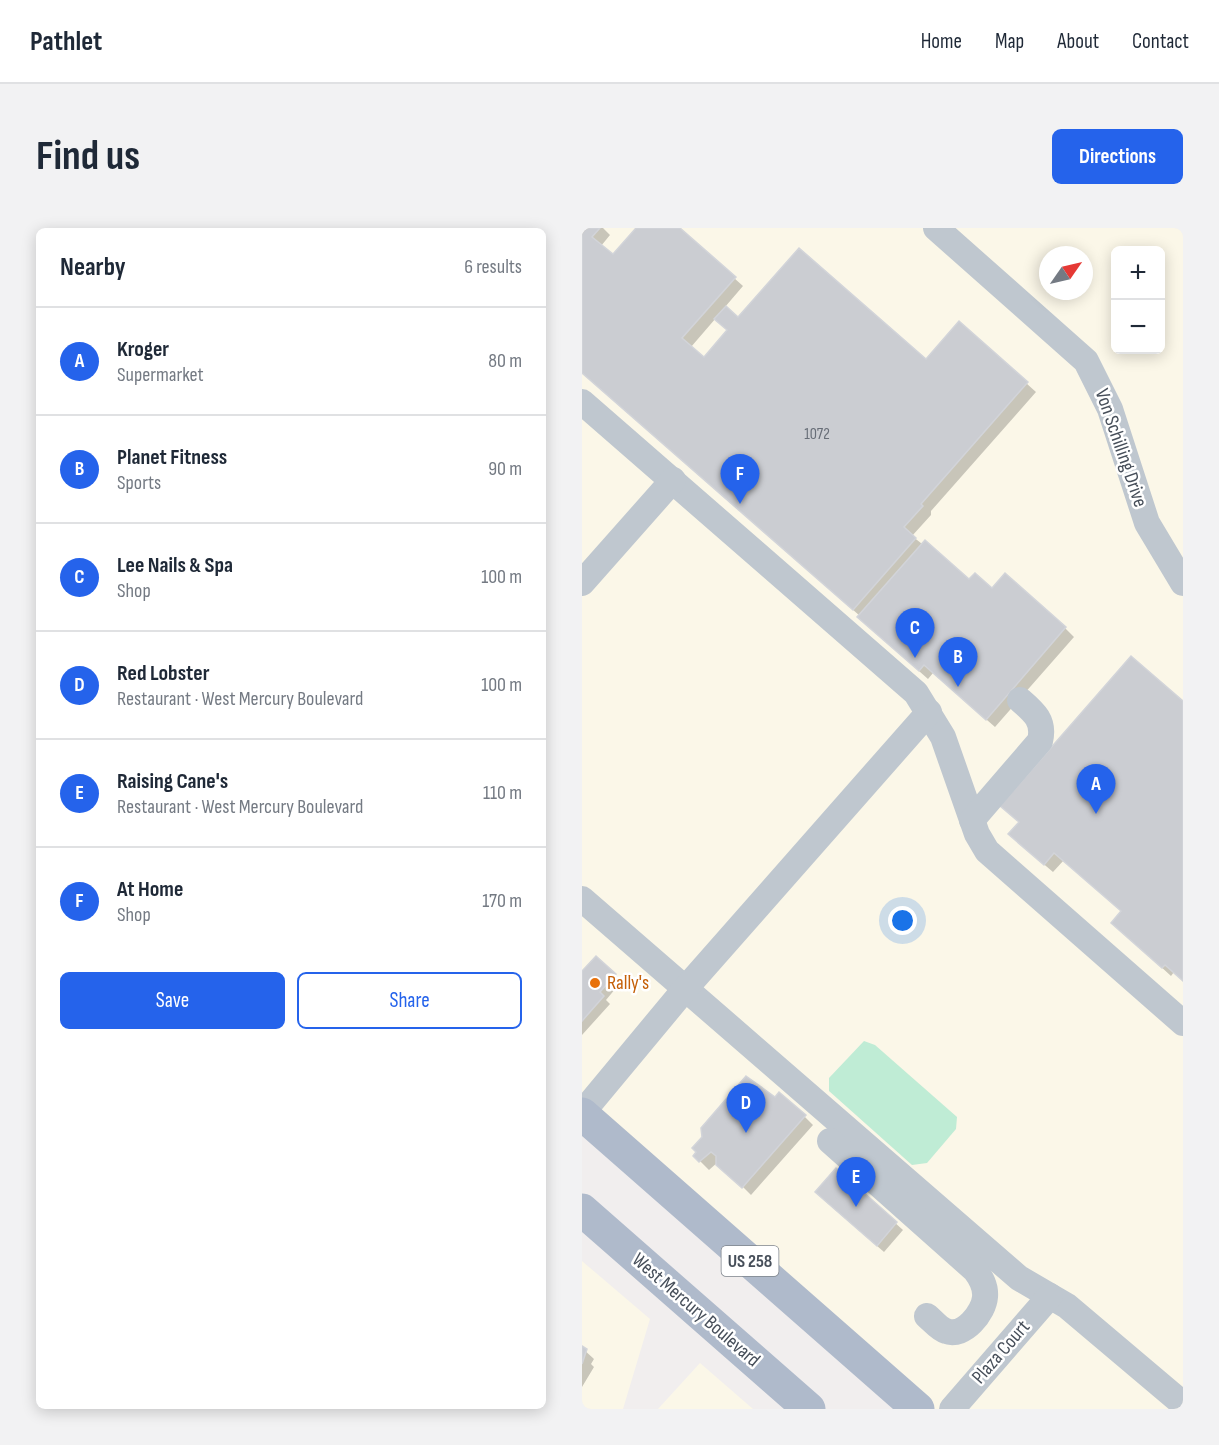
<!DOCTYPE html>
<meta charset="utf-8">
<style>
:root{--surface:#fff;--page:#f2f2f3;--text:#1f2937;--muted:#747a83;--line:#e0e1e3;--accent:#2563eb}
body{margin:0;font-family:"Sofia Sans Condensed",sans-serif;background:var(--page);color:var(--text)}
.controls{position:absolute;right:18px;top:18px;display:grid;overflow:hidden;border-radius:9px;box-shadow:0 3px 15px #0003}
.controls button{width:54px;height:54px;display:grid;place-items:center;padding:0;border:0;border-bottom:2px solid var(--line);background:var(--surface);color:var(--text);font:30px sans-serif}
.compass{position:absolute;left:457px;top:18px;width:54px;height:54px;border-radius:50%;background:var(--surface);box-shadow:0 3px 15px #0003;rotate:56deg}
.you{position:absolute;left:321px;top:693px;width:21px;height:21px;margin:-15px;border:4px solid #fff;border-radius:50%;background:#1a73e8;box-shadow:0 0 0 9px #1a73e833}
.badge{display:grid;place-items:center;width:39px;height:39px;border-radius:50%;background:var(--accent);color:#fff;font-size:20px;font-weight:700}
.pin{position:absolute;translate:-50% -50px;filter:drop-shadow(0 2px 3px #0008)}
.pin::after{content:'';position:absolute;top:32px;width:21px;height:18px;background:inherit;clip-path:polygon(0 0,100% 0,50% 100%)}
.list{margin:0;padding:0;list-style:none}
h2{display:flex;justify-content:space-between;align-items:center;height:78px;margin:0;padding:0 24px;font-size:26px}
h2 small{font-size:20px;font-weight:400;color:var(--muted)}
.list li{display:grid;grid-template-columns:39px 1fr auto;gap:18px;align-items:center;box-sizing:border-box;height:108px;padding:0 24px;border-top:2px solid var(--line)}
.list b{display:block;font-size:22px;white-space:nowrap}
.list p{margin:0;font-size:20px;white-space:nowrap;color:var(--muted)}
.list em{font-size:20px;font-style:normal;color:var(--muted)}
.actions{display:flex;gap:12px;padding:18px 24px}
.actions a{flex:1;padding:14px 0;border:2px solid var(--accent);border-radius:9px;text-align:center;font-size:21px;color:var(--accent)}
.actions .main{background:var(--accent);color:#fff}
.map{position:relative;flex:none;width:601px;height:1181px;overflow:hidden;border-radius:9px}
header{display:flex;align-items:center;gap:36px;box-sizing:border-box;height:84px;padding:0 30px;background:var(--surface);border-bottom:2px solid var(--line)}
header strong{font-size:28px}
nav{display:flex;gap:33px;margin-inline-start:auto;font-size:21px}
.intro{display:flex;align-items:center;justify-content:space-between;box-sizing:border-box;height:144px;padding:0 36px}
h1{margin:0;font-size:42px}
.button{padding:15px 27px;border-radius:9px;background:var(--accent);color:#fff;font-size:21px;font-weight:700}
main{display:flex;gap:36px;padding:0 36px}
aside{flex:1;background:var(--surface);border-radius:9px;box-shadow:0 3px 15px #0003}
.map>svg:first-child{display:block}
.commercial{fill:#fbf7e8;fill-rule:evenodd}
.green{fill:#bfecd5}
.shadow{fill:#0003;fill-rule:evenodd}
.building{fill:#cbcdd2;stroke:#d2d4d9;stroke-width:1.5}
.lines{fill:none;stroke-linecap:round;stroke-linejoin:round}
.minor{stroke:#bfc7cf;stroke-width:26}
.major{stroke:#afbacb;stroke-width:33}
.food-dot{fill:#e8710a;stroke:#fff;stroke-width:2}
.labels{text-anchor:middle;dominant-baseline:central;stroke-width:5;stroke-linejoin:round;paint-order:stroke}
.number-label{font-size:16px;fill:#686e78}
.shield{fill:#fff;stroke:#7e848c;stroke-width:1.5}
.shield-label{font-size:18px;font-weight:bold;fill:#474f5a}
.street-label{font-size:20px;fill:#474f5a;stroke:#fff}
.food-label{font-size:20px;fill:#c56008;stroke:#fff;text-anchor:start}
</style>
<header>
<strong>Pathlet</strong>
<nav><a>Home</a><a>Map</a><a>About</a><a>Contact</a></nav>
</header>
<div class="intro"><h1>Find us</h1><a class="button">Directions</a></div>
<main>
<aside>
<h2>Nearby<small>6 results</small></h2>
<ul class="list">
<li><span class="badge">A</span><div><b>Kroger</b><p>Supermarket</p></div><em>80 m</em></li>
<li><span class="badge">B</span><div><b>Planet Fitness</b><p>Sports</p></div><em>90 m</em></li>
<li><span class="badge">C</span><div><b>Lee Nails &amp; Spa</b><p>Shop</p></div><em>100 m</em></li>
<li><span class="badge">D</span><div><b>Red Lobster</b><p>Restaurant · West Mercury Boulevard</p></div><em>100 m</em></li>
<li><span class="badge">E</span><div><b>Raising Cane's</b><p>Restaurant · West Mercury Boulevard</p></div><em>110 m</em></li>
<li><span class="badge">F</span><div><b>At Home</b><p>Shop</p></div><em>170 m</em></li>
</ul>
<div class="actions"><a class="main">Save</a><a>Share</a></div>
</aside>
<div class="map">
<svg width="601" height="1181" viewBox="0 0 601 1181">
<rect width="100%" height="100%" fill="#f1eeee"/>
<g class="commercial">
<path d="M0 0H601V1181H340L0 884ZM534 22H578V122H534ZM466 27H502V63H466Z"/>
<polygon points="0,1033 68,1091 41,1181 0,1181"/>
<polygon points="118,1135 171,1181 76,1181"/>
</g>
<polygon class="green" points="282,813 293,817 375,889 374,901 345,935 330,937 247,863 247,850"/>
<g class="shadow">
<path d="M0 0H21L28 7 19 18 31 29 56 0H96L161 58 143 79 157 91 344 133 377 95 454 164 349 283V287L330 308 387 353 483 400 492 409 413 499 351 445 346 451 286 398 278 388 0 145ZM134 90 147 103 122 131 109 119Z"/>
<polygon points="549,430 592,744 589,748 540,703 541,683 482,632 471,644 437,615 438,595"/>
<polygon points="0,745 33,747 39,754 24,772 28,776 0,807"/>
<polygon points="193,871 222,888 231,897 169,967 136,934 127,942 113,928"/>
<polygon points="254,942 321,1002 302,1024 241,971"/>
<polygon points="0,1120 12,1131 9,1136 12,1139 0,1159"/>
</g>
<g class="building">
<polygon points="0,0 18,0 10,9 31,26 54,0 98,0 154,49 100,110 122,129 145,102 132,91 144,78 156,89 217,20 344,131 377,93 446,154 339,276 341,278 322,299 334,310 271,382 0,145"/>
<polygon points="343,312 387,351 393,345 410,360 423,345 484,399 404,492 342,437 337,443 275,389"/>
<polygon points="549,428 601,473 601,753 583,737 580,740 529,695 539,683 472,625 462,637 426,606 437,594 418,578"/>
<polygon points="14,728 34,746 18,764 22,768 0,793 0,743"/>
<polygon points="164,848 193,869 197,864 224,887 160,960 134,937 134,928 129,924 117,934 111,928 114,924 110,920 120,909 119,900"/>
<polygon points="254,940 315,994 295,1018 233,964"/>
<polygon points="0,1118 5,1121 0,1136"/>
</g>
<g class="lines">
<g class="minor">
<polyline points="354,0 504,133 528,181 565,295 601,355"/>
<polyline points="0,174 334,465 361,509 395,606 405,623 601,795"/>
<polyline points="0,355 91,252"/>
<path d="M390 592 458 513C463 493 452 484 438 472"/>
<polyline points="0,671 437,1050 485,1078 601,1176"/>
<polyline points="0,885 103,761 347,484"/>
<path d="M248 913 393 1042C399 1050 404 1058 403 1069 402 1084 382 1110 364 1103 357 1101 351 1093 345 1088"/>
<polyline points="370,1181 468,1068"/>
</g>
<g class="major">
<polyline points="0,886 336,1181"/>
<polyline points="0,982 227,1181"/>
</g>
</g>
<circle class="food-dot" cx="13" cy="755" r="6"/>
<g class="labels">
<g class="number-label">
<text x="235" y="206">1072</text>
</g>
<rect class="shield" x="139.5" y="1018" width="57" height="30" rx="4.5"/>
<g class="shield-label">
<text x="168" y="1033">US 258</text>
</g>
<g class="street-label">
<text transform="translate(539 220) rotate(71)">Von Schilling Drive</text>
<text transform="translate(114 1082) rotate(41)">West Mercury Boulevard</text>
<text transform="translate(419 1124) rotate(-49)">Plaza Court</text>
</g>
<g class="food-label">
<text x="25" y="755">Rally's</text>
</g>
</g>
</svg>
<div class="controls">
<button>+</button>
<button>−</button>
</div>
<svg class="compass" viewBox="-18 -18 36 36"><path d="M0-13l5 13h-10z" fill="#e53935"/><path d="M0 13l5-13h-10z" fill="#747a83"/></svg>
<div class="you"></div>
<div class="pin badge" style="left:514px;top:586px">A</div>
<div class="pin badge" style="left:376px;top:459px">B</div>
<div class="pin badge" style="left:333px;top:430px">C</div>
<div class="pin badge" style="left:164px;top:905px">D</div>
<div class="pin badge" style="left:274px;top:979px">E</div>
<div class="pin badge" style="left:158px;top:276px">F</div>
</div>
</main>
